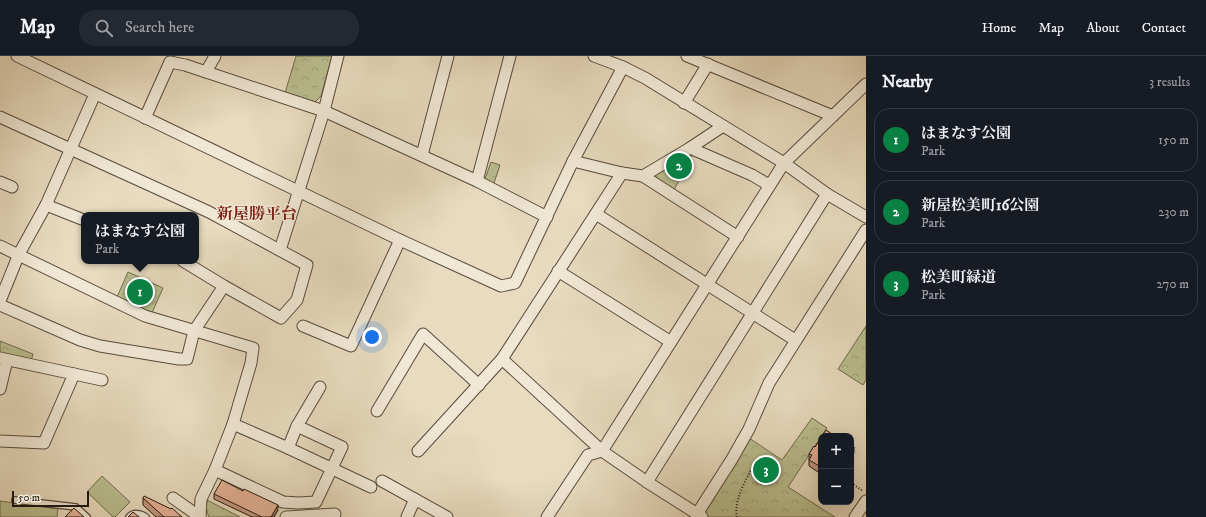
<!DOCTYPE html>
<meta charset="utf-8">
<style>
:root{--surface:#171b24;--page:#242831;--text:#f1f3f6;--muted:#9ea1a6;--line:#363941;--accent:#0b8043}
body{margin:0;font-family:"IM FELL DW Pica","Noto Serif JP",serif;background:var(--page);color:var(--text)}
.controls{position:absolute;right:12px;bottom:12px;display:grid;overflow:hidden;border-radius:8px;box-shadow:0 4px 16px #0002}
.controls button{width:36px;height:36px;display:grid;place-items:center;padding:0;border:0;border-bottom:1px solid var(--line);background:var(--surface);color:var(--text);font:20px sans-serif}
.scale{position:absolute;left:12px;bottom:10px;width:77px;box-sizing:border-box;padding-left:4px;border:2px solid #271a12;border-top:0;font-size:11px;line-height:14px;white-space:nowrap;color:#271a12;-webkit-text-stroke:3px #f0e8d5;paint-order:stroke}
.you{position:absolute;left:372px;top:281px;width:14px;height:14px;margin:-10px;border:3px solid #fff;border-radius:50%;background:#1a73e8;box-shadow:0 0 0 6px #1a73e833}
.badge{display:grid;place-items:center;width:26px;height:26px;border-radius:50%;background:var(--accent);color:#fff;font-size:13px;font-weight:700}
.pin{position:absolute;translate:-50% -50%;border:2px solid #fff;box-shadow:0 1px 4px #0006}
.popup{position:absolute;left:81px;top:156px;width:118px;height:52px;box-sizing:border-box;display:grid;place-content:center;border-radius:8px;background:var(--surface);filter:drop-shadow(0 1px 3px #0005);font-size:13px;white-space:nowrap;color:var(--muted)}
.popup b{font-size:15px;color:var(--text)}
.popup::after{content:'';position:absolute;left:50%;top:100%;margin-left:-8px;border:8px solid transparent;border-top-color:var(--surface)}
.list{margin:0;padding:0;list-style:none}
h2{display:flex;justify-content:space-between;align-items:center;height:52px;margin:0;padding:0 16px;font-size:17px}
h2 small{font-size:13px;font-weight:400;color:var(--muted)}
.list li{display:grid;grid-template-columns:26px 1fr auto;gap:12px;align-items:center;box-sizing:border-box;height:64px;margin:0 8px 8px;padding:0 8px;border:1px solid var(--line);border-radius:16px}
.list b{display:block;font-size:15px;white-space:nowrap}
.list p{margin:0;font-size:13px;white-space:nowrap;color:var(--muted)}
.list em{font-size:13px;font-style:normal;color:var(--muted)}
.icon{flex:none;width:22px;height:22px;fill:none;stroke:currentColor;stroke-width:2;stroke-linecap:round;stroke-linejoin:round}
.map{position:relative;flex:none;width:866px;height:461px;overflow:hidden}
header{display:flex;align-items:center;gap:24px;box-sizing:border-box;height:56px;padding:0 20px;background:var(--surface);border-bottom:1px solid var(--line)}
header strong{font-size:19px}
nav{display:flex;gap:22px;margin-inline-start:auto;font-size:14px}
.search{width:280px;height:36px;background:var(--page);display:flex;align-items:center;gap:10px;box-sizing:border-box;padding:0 14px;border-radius:16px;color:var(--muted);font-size:15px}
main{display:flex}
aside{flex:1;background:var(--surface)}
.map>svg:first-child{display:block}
.forest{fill:url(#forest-crowns);stroke:#706c50}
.pitch{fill:#babe8f;stroke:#706c50}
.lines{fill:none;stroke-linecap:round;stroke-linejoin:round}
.service-casing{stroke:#574a3d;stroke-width:8}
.minor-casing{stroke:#574a3d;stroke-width:13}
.path{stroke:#271a12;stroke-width:2;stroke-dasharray:1 2;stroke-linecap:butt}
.service{stroke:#f0e8d5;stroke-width:5.5}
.minor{stroke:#f0e8d5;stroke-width:11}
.wall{fill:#c59982;stroke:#271a12}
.shaded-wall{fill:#a07d6a;stroke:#271a12}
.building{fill:#e5b297;stroke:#271a12}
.labels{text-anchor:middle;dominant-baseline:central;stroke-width:3;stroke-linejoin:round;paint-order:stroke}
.quarter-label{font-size:16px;font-weight:bold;fill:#7a1f14;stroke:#f0e8d5}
</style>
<header>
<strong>Map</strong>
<div class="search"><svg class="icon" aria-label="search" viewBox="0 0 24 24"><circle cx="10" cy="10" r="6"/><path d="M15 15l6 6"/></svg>Search here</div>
<nav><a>Home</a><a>Map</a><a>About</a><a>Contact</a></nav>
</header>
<main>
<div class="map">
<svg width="866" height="461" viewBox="0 0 866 461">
<defs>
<pattern id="forest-crowns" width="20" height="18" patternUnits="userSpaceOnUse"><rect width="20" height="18" fill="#babe8f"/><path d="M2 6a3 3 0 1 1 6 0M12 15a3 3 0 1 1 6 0" fill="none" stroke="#a0a37a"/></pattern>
</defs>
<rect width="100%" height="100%" fill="#e8dbbf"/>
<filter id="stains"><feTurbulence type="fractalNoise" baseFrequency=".005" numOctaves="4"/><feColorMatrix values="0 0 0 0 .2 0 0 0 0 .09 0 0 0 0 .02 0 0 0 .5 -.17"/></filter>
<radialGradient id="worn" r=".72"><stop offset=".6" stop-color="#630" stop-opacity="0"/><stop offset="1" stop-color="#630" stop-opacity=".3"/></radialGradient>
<g class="forest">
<polygon points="296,0 332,0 321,40 315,46 285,37"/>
<polygon points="692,99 674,134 652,121"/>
<polygon points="491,106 500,109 493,130 484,126"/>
<polygon points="128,216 163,232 152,257 117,241"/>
<polygon points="866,270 866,324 863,329 838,313"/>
<polygon points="0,285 33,298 31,305 0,298"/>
<polygon points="812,362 827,372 788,431 835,461 708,461 703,457 726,423 749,382 782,404"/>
<polygon points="207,444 240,461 209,461 206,453"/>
</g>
<g class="pitch">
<polygon points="102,420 130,446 115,461 113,461 87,436"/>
<polygon points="0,445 58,453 57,461 0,461"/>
</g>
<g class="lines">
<defs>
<g id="service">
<polyline points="15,444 76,451 87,461"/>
<path d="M129 461C133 456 141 457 146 461"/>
</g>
<g id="minor">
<polyline points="17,0 400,184 501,230 515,227 573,105 623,11"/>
<polyline points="594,0 623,11 645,22 784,107 827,138 866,161"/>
<polyline points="687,0 833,60"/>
<polyline points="206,16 215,0"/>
<polyline points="684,47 708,8"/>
<polyline points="0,61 209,156 307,209 297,244 281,262 224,230"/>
<polyline points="145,62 170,6 185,9 324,55 477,125 547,161"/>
<polyline points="690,92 752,119 769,129"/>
<polyline points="422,99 448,0"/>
<polyline points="573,105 622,117 643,120 690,92 723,70"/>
<polyline points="622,117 502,303 602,395 647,426 702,461"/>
<polyline points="643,120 738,181"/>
<polyline points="477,125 510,0"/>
<polyline points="0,126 12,131"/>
<polyline points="46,149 84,164"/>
<polyline points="596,158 795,284"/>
<polyline points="0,190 145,260 253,292 251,307 233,368 215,414 201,443 200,461"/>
<polyline points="280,194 324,55 338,0"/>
<polyline points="558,215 671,286"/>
<polyline points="0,245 19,198 46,149 95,38"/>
<polyline points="0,249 80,284 100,290 179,303 187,303 194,275 224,230 183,205"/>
<polyline points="303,270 351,290 400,184"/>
<polyline points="0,302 74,318 44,387 0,385"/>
<polyline points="74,318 102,324"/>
<polyline points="0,333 7,304"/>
<polyline points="377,355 423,278 479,329"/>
<polyline points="297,370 320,331"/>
<polyline points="288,392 371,431"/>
<polyline points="418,395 502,303"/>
<polyline points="215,414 283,446 299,447 316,446 342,391 297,370 288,392 233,368"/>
<polyline points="382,425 447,461"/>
<polyline points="647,426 827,138"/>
<polyline points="173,442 200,461"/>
<polyline points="697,458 732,403 749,373 769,327 866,174"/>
<polyline points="286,461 335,458"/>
<polyline points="407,461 415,443"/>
<polyline points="547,461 588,399 602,395 784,107 866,28"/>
<polyline points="855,461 866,445"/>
</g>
</defs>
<use href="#service" class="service-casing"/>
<use href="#minor" class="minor-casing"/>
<g class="path">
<polyline points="851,427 863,435"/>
<path d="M737 461C733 444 748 420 756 405"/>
</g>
<use href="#service" class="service"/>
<use href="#minor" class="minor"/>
</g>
<g class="wall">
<polygon points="821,382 821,418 809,410 809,398 815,391"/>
<polygon points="243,435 278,454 274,461 252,461 214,443 214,438"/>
<polygon points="143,442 182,461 156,461 143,449"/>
</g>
<g class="shaded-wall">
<polygon points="854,391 854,397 851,402 851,396"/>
<polygon points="278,449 278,454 274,461 271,461"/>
</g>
<g class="building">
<polygon points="826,374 835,380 822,380"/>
<polygon points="821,382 821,411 809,404 812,399 809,398 814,390 815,391"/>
<polygon points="851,390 854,391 851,396"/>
<polygon points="222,424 243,435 244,433 278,449 271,461 262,461 214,438"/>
<polygon points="144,440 171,453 172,452 182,461 164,461 143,442"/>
<polygon points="74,452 84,461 65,461"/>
<polygon points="133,456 139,461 128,461"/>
</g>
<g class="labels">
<g class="quarter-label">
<text x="257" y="158">新屋勝平台</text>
</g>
</g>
<rect width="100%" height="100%" filter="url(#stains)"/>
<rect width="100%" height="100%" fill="url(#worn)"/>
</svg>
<div class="controls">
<button>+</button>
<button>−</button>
</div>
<div class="scale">50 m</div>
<div class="you"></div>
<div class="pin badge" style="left:140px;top:236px">1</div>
<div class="popup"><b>はまなす公園</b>Park</div>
<div class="pin badge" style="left:679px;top:110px">2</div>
<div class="pin badge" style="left:766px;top:414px">3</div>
</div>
<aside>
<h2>Nearby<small>3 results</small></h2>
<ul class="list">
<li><span class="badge">1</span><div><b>はまなす公園</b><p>Park</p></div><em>150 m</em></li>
<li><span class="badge">2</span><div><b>新屋松美町16公園</b><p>Park</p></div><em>230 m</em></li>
<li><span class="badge">3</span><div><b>松美町緑道</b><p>Park</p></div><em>270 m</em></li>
</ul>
</aside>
</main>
